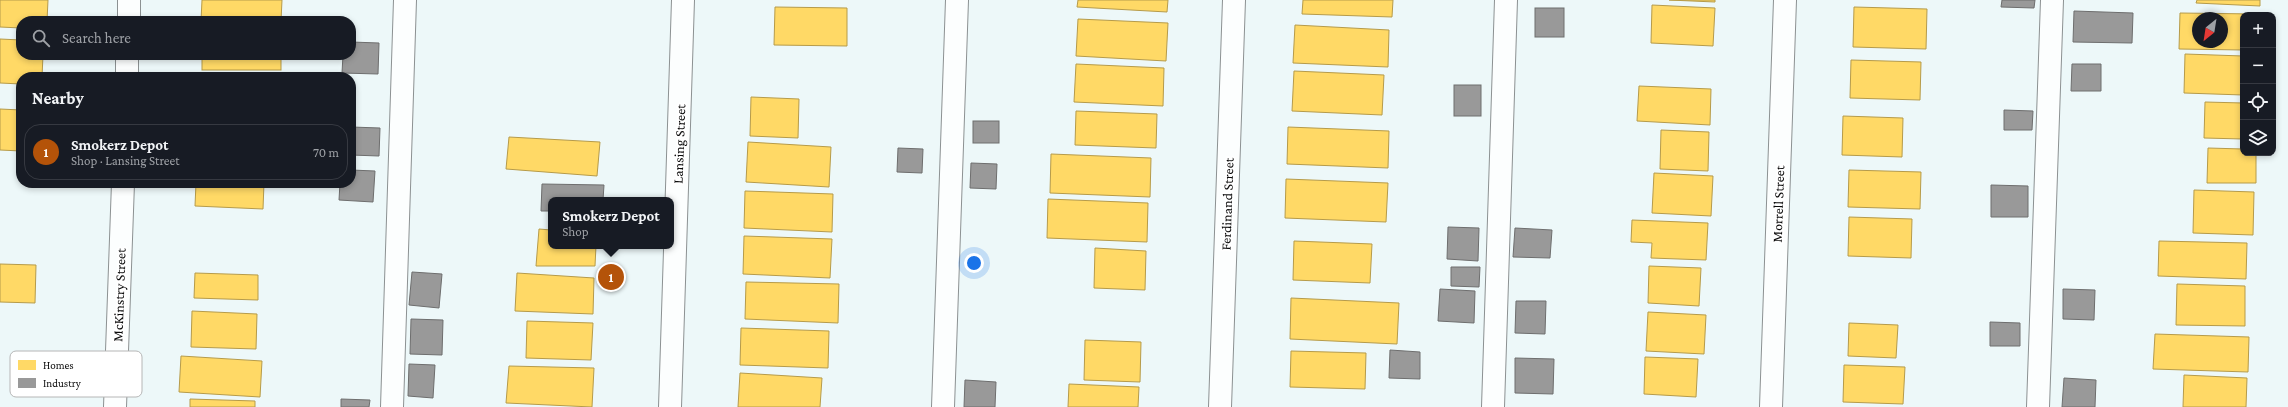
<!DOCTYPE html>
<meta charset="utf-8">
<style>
:root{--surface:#171b24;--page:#242831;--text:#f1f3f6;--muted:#9ea1a6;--line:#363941;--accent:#b45309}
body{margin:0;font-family:"Crimson Pro",serif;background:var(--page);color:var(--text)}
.controls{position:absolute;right:12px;top:12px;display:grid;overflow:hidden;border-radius:8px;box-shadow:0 2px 6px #0003}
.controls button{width:36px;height:36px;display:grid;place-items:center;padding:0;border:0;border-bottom:1px solid var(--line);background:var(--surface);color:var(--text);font:20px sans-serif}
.compass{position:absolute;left:2192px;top:12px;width:36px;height:36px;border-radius:50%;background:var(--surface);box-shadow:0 2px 6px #0003;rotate:210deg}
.you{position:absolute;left:974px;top:263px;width:14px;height:14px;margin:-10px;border:3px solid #fff;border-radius:50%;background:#1a73e8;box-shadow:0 0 0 6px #1a73e833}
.badge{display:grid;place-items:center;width:26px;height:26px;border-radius:50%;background:var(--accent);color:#fff;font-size:13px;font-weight:700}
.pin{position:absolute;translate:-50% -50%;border:2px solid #fff;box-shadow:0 1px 4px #0006}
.popup{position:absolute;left:548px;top:197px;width:126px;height:52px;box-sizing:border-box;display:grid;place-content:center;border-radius:8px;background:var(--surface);filter:drop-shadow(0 1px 3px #0005);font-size:13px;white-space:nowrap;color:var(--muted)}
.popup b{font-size:15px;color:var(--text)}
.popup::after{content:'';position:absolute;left:50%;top:100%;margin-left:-8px;border:8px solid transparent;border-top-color:var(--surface)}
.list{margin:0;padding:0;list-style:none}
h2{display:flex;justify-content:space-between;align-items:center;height:52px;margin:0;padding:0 16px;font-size:17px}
h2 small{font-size:13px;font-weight:400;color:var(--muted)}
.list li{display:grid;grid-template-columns:26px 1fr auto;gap:12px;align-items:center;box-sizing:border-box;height:56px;margin:0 8px 8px;padding:0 8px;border:1px solid var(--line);border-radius:16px}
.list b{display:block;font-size:15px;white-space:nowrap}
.list p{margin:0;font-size:13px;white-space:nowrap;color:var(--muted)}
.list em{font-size:13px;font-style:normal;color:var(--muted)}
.icon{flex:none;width:22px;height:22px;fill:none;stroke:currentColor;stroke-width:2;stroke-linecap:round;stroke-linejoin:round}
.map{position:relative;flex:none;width:2288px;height:407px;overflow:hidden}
.search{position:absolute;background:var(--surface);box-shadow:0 2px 6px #0003;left:16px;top:16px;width:340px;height:44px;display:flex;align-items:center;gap:10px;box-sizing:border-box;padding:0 14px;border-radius:16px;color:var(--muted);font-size:15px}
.panel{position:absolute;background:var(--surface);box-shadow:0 2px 6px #0003;left:16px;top:72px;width:340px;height:116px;border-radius:16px}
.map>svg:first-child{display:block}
.homes{fill:#ffd966;stroke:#b69b4a;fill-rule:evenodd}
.industry{fill:#999;stroke:#6e6e6e}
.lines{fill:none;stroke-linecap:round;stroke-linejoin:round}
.minor-casing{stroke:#8c9192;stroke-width:24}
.minor{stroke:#fcfefe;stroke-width:22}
.labels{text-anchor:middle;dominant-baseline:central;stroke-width:4;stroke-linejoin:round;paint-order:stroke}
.street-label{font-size:14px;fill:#0a0a0a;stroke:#fff}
.key{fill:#fff;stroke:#b6b6b6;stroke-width:1}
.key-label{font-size:11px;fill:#0a0a0a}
</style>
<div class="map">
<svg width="2288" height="407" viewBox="0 0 2288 407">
<rect width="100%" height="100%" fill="#edf8f9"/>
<g class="homes">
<polygon points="0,0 48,0 47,21 21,21 21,28 0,27"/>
<polygon points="202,0 282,0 281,21 201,21"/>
<polygon points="1078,0 1168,0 1167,12 1077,7"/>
<polygon points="1303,0 1393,0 1392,17 1302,14"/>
<polygon points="1669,0 1715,0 1715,2"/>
<polygon points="2197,0 2260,0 2260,6 2196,3"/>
<polygon points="1652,5 1715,8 1713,46 1651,43"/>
<polygon points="775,7 847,8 847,46 774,45"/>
<polygon points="1854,7 1927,9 1926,49 1853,47"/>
<path d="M2180 13 2256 14 2243 15V50L2179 49ZM2198 18H2222V42H2198Z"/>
<polygon points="1078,19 1168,23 1166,61 1076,56"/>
<polygon points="1295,25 1389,30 1388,67 1293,63"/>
<polygon points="0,39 21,40 21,55 43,55 42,77 21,77 21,84 0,83"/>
<polygon points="2185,54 2243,56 2243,95 2184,93"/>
<rect x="202" y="55" width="79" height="15"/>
<polygon points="1851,60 1921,62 1920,100 1850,98"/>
<polygon points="1076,64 1164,68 1163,106 1074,102"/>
<polygon points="1294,71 1384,75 1382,115 1292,111"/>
<polygon points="1639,86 1711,89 1710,125 1637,121"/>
<polygon points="751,97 799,99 798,138 750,136"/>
<polygon points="2205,102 2243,103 2243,139 2204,138"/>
<polygon points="0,109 21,110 21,151 0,150"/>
<polygon points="1076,111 1157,114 1156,148 1075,145"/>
<polygon points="1843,116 1903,118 1902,157 1842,155"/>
<polygon points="1288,127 1389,131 1388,168 1287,164"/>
<polygon points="1661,130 1709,132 1708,171 1660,169"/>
<polygon points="509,137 600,142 597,176 506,169"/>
<polygon points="748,142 831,147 829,187 746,182"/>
<polygon points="2208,148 2243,149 2243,153 2256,153 2256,183 2207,183"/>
<polygon points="1051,154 1151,158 1150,197 1050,193"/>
<polygon points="1849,170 1921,172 1920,209 1848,207"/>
<polygon points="1654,173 1713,176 1711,216 1652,213"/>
<polygon points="1286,179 1388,183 1386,222 1285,218"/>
<polygon points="196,183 264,183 263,209 195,206"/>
<polygon points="2194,190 2254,192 2253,235 2193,233"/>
<polygon points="745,191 833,194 832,232 744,228"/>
<polygon points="1048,199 1148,203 1147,242 1047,238"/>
<polygon points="1849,217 1912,219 1911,258 1848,256"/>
<polygon points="1632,220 1708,223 1706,260 1651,258 1652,243 1631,242"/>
<polygon points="539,229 551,230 551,246 596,246 595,266 536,266"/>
<polygon points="744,236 832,239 830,278 743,274"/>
<polygon points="1294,241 1372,244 1370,283 1293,280"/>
<polygon points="2159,241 2247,243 2246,279 2158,276"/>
<polygon points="1095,248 1146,251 1145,290 1094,288"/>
<polygon points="0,264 36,265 35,303 0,302"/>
<polygon points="1649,266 1701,268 1699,306 1648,303"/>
<polygon points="195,273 258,275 258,300 194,298"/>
<polygon points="517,273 594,278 593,314 515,311"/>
<polygon points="746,282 839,284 838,323 745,319"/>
<polygon points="2177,284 2245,286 2245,326 2176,325"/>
<polygon points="1291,298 1399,303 1397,344 1290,339"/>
<polygon points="192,311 257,314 256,349 191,347"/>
<polygon points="1648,312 1706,315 1704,354 1646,351"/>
<polygon points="527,321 593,323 591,360 526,358"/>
<polygon points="1849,323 1898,325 1896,358 1848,356"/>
<polygon points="741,328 829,331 828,368 740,365"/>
<polygon points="2155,334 2249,337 2248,372 2153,369"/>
<polygon points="1085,340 1141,342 1140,382 1084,380"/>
<polygon points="1291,351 1366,353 1365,389 1290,387"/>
<polygon points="181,356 262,361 260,397 179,392"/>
<polygon points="1645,357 1698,359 1696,397 1644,394"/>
<polygon points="1844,365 1905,367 1903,404 1843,402"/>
<polygon points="509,366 594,368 592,407 506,403"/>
<polygon points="740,373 822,378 820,407 738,407"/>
<polygon points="2184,375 2247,378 2246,407 2183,407"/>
<polygon points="1069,384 1139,387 1138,407 1068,407"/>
<polygon points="190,399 255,401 255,407 190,407"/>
</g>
<g class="industry">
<polygon points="2002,0 2035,0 2034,8 2001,7"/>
<rect x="1535" y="8" width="29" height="29"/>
<polygon points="2074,11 2133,13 2132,43 2073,42"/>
<polygon points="351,42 379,43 378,74 342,73 343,55 351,55"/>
<polygon points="2072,64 2101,64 2101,91 2071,91"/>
<rect x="1454" y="85" width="27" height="31"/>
<polygon points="2004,110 2033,111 2032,130 2004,130"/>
<rect x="973" y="121" width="26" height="22"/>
<polygon points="351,127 380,128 379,156 351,155"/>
<polygon points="898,148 923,149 922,173 897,172"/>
<polygon points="971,163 997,164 996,189 970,188"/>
<polygon points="351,170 375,171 373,202 339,200 340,183 351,183"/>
<polygon points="542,184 604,185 603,200 551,200 551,211 541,211"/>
<polygon points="1991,185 2028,186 2028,217 1991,217"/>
<polygon points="1448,227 1479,228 1478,261 1447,259"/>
<polygon points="1515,228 1552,230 1550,258 1513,257"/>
<polygon points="1451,267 1480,267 1479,287 1451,286"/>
<polygon points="412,272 442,274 439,308 409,305"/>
<polygon points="1440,289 1475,291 1474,323 1438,321"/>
<polygon points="2063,289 2095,290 2094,320 2063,319"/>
<polygon points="1516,301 1546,301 1545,334 1515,333"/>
<polygon points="411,319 443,320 442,355 410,354"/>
<polygon points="1990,322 2020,323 2020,346 1990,346"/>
<polygon points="1390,350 1420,352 1420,379 1389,378"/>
<polygon points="1515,358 1554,359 1553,394 1515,393"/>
<polygon points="409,364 435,365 433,398 408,396"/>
<polygon points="2064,378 2096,380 2095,407 2062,407"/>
<polygon points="965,380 996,382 995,407 964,407"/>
<polygon points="341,399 370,400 369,407 341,407"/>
</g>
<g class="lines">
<defs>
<g id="minor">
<polyline points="129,21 129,0"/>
<polyline points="127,77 127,55"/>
<polyline points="115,407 123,183"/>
<polyline points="392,407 405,0"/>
<polyline points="670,407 683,0"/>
<polyline points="943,407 957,0"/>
<polyline points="1220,407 1234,0"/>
<polyline points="1493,407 1506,0"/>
<polyline points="1771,407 1785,0"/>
<polyline points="2038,407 2052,0"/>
</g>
</defs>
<use href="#minor" class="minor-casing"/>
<use href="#minor" class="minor"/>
</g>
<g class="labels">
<g class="street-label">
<text transform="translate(679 144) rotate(-88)">Lansing Street</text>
<text transform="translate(1227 204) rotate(-88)">Ferdinand Street</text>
<text transform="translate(1778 204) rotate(-88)">Morrell Street</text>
<text transform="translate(119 295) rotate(-88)">McKinstry Street</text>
</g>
</g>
<rect x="10" y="351" width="132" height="46" rx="6" class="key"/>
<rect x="18" y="360" width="18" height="10" fill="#ffd966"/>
<rect x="18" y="378" width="18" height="10" fill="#999"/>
<g class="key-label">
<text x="43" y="369">Homes</text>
<text x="43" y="387">Industry</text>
</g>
</svg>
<div class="controls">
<button>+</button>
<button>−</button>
<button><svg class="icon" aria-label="locate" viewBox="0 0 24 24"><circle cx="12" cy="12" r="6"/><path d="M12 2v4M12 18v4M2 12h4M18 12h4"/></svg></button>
<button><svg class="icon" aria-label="layers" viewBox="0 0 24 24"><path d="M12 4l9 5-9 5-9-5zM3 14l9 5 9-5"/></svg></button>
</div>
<svg class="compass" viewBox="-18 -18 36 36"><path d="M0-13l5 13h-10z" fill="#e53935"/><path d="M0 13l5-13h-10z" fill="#9ea1a6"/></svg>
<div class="you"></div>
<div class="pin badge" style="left:611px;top:277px">1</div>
<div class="popup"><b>Smokerz Depot</b>Shop</div>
<div class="search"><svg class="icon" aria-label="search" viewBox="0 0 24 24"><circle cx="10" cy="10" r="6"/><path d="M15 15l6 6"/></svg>Search here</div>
<section class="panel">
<h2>Nearby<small></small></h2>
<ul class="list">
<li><span class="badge">1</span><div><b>Smokerz Depot</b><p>Shop · Lansing Street</p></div><em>70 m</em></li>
</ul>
</section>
</div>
